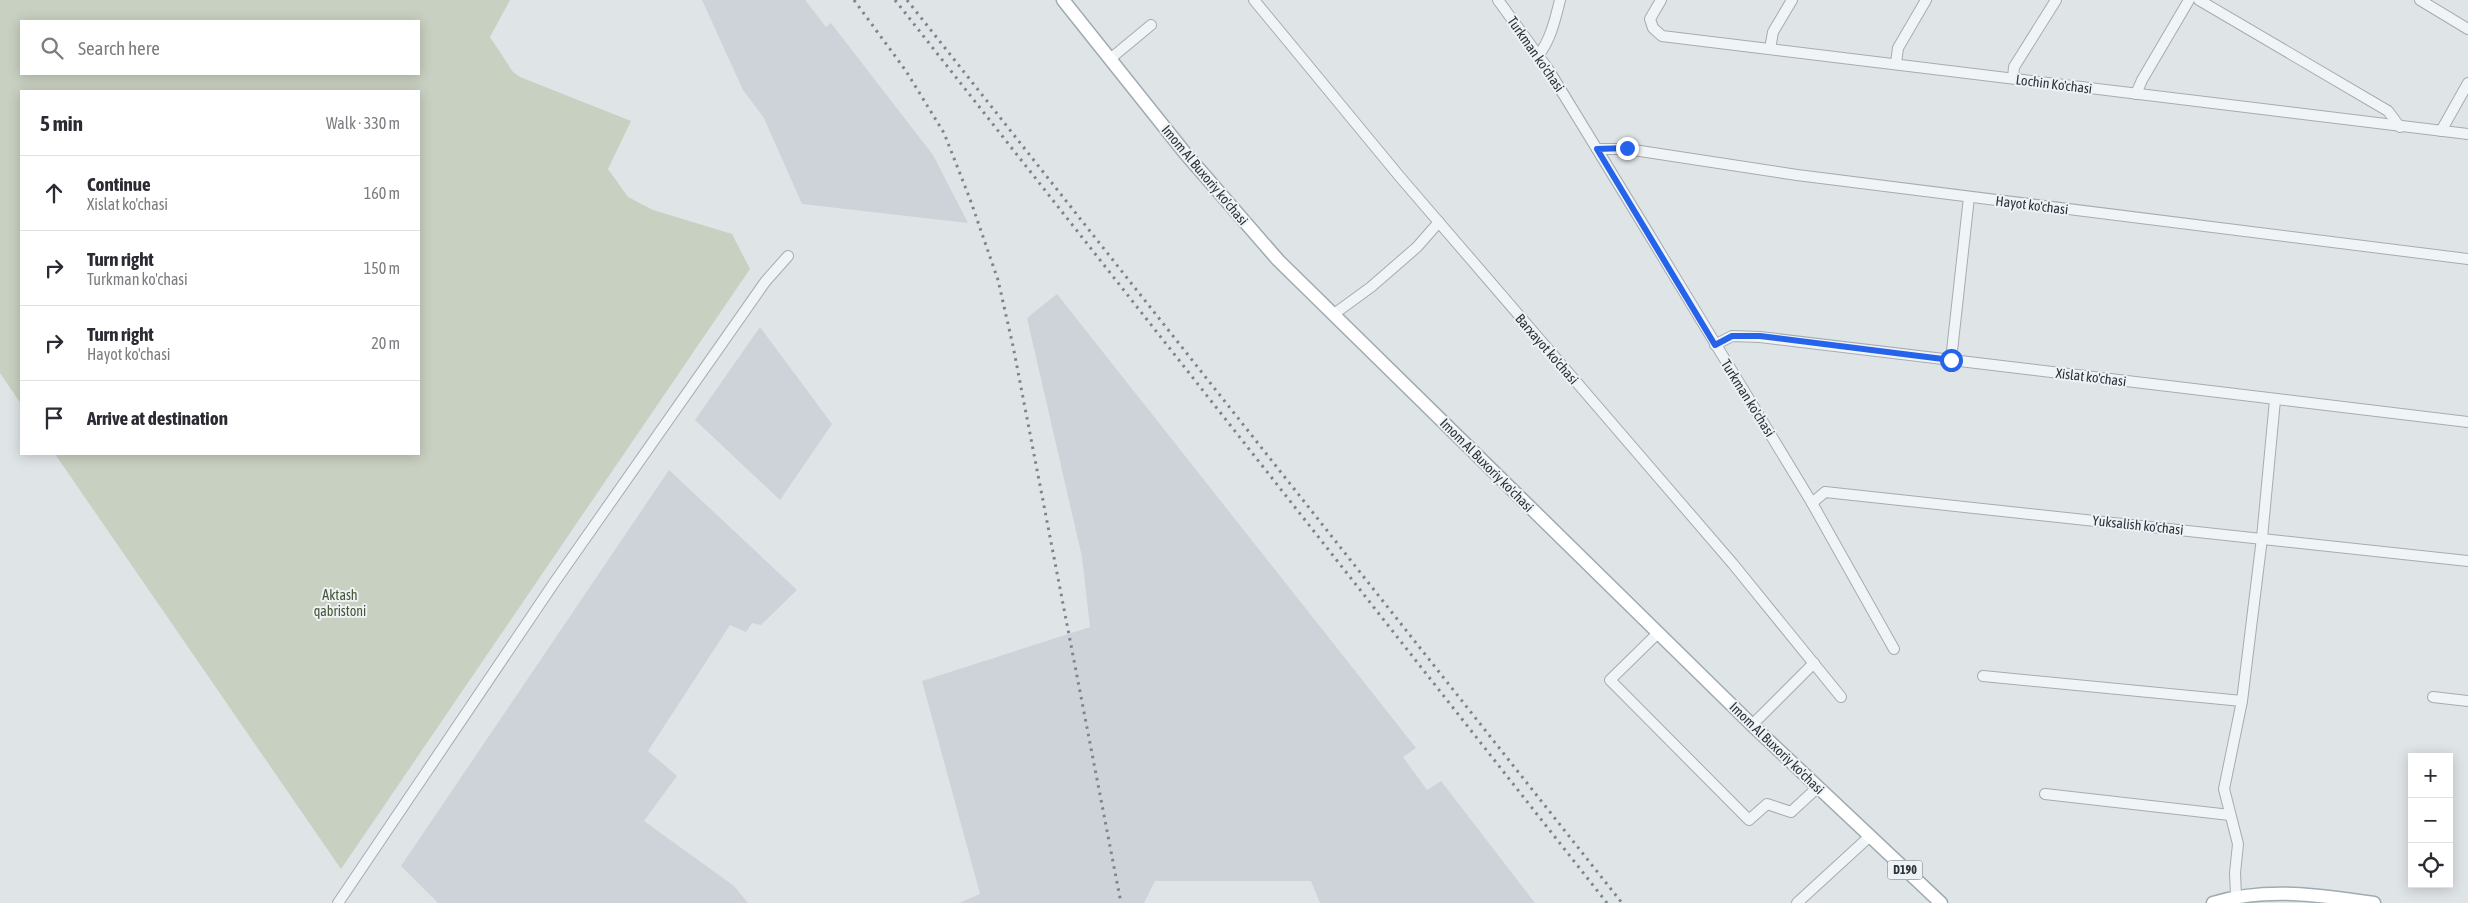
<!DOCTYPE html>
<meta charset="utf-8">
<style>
:root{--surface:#fff;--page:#f7f7f7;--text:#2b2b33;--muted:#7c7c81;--line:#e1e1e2}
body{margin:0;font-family:"Asap Condensed",sans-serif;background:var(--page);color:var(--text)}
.controls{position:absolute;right:15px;bottom:15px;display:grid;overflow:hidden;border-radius:0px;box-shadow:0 2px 12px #0003}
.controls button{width:45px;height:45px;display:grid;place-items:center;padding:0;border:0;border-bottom:1px solid var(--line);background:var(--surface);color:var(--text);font:25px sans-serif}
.stop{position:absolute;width:15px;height:15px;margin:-11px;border:4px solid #2563eb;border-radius:50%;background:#fff}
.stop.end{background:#2563eb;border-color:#fff;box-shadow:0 1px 5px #0008}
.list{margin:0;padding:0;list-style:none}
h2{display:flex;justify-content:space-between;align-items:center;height:65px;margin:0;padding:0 20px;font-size:21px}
h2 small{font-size:16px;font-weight:400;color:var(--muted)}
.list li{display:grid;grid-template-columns:32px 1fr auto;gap:15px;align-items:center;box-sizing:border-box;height:75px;padding:0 20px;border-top:1px solid var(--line)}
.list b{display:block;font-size:19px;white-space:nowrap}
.list p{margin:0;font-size:16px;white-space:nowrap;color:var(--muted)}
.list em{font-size:16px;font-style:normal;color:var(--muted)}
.icon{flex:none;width:28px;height:28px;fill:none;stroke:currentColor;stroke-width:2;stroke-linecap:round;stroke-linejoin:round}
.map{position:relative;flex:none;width:2468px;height:903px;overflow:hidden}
.search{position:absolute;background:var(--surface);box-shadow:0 2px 12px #0003;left:20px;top:20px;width:400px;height:55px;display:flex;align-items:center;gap:12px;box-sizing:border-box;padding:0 18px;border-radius:0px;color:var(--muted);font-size:19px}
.panel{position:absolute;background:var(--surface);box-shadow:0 2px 12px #0003;left:20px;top:90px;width:400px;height:365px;border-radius:0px}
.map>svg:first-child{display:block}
.built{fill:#cdd3d8}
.green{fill:#c8d0c1;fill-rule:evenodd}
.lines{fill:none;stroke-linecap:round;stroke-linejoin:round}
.minor-casing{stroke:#a5acb0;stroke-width:12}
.major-casing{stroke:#9fabb1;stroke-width:15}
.minor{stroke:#f1f4f6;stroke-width:10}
.major{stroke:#fff;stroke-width:12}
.rail{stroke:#7a868f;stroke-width:3;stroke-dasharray:2.5 5;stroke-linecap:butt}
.route{stroke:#2563eb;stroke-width:6}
.labels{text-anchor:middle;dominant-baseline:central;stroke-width:4;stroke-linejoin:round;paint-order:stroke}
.shield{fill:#eef2f5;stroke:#646d74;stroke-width:1}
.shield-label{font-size:12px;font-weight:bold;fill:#29343c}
.street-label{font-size:14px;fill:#29343c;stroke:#eef2f5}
.park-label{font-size:14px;fill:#455738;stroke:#eef2f5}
</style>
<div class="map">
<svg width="2468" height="903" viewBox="0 0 2468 903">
<rect width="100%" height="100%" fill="#dfe4e7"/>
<g class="built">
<polygon points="702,0 805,0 826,27 831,23 933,155 968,223 802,204 764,118 743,90"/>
<polygon points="1057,294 1416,748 1403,757 1427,790 1441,781 1535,903 1320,903 1311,881 1155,881 1144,903 959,903 980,894 922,681 1090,627 1082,557 1027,318"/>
<polygon points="760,327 832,424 780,500 695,420"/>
<polygon points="669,470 797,590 761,625 752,623 746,632 730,625 648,751 677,776 644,821 734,886 748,903 438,903 401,866"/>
</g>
<path class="green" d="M0 0H510L490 37 513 72 520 77 631 121 608 169 628 197 653 210 732 234 750 269 341 869 55 454H419V91H21V404L0 373ZM21 21H419V74H21Z"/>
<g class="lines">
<defs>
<g id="minor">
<polyline points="1254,0 1400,177 1733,564 1841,697"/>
<polyline points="1498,0 1548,69 1644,226 1812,503 1894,649"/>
<polyline points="1661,0 1650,19 1653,28 1662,36 2468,134"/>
<polyline points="2199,0 2388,111 2400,127"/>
<polyline points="2420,0 2468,29"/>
<polyline points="1770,49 1773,32 1792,0"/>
<path d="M1538 56C1551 39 1555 20 1560 0"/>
<polyline points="1110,59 1151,25"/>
<polyline points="1896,63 1898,48 1926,0"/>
<polyline points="2013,78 2014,67 2056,0"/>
<polyline points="2136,94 2142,80 2189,0"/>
<polyline points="2441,131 2468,83"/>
<polyline points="1597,149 1627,149 1797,175 2468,259"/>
<polyline points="1334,314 1371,287 1417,247 1439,222"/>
<polyline points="1715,345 1732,336 1760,337 2468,422"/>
<polyline points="1951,360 1969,197"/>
<polyline points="1812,503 1825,492 2468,561"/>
<polyline points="1658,633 1610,680 1749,820 1767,804 1791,812 1817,788"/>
<polyline points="1983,676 2242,701"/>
<polyline points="2433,697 2468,701"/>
<polyline points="1752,725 1814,663"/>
<polyline points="2045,794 2230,815"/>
<polyline points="2236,896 2235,873 2238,844 2224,789 2242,701 2262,538 2275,400"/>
<polyline points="338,903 554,583 765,282 788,256"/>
<polyline points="1797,903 1869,837"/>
</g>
<g id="major">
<polyline points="1063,0 1185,153 1278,260 1752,725 1941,903"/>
<path d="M2213 903C2266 887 2320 895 2374 903"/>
</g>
</defs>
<use href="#minor" class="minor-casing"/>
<use href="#major" class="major-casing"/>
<use href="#minor" class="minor"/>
<use href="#major" class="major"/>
<g class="rail">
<polyline points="854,0 906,71 944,133 970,199 998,280 1013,346 1121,903"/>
<polyline points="895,0 1607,903"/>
<polyline points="907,0 1622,903"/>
</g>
</g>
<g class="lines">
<polyline class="route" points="1627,148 1597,149 1715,345 1732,336 1760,336 1951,360"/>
</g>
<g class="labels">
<rect class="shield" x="1887.5" y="860.5" width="35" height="19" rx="4"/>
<g class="shield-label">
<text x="1905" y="870">D190</text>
</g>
<g class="street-label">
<text transform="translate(1536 54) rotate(55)">Turkman ko'chasi</text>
<text transform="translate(2054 84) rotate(7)">Lochin Ko'chasi</text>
<text transform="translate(1205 175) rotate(50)">Imom Al Buxoriy ko'chasi</text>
<text transform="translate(2032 205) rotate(7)">Hayot ko'chasi</text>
<text transform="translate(1547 349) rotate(49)">Barxayot ko'chasi</text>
<text transform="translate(2091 377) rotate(7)">Xislat ko'chasi</text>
<text transform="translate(1748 398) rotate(58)">Turkman ko'chasi</text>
<text transform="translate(1487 465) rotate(45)">Imom Al Buxoriy ko'chasi</text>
<text transform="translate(2138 525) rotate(6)">Yuksalish ko'chasi</text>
<text transform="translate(1777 748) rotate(44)">Imom Al Buxoriy ko'chasi</text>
</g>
<g class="park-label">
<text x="340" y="595">Aktash<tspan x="340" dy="16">qabristoni</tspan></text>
</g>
</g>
</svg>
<div class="controls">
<button>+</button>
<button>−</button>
<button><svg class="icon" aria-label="locate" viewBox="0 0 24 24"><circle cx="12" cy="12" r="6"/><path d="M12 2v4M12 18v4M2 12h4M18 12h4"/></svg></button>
</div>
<div class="stop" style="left:1951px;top:360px"></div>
<div class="stop end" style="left:1627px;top:148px"></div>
<div class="search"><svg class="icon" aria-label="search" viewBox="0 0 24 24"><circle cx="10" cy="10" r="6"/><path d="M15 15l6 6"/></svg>Search here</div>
<section class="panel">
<h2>5 min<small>Walk · 330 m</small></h2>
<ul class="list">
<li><svg class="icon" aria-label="ahead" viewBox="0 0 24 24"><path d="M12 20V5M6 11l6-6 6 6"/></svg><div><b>Continue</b><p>Xislat ko'chasi</p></div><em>160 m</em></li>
<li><svg class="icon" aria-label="right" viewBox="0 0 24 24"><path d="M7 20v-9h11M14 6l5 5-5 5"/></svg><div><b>Turn right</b><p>Turkman ko'chasi</p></div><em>150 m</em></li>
<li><svg class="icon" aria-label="right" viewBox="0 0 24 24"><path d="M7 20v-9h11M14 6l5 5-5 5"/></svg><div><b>Turn right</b><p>Hayot ko'chasi</p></div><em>20 m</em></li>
<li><svg class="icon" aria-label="arrive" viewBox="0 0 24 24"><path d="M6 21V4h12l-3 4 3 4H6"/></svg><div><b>Arrive at destination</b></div></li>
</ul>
</section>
</div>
